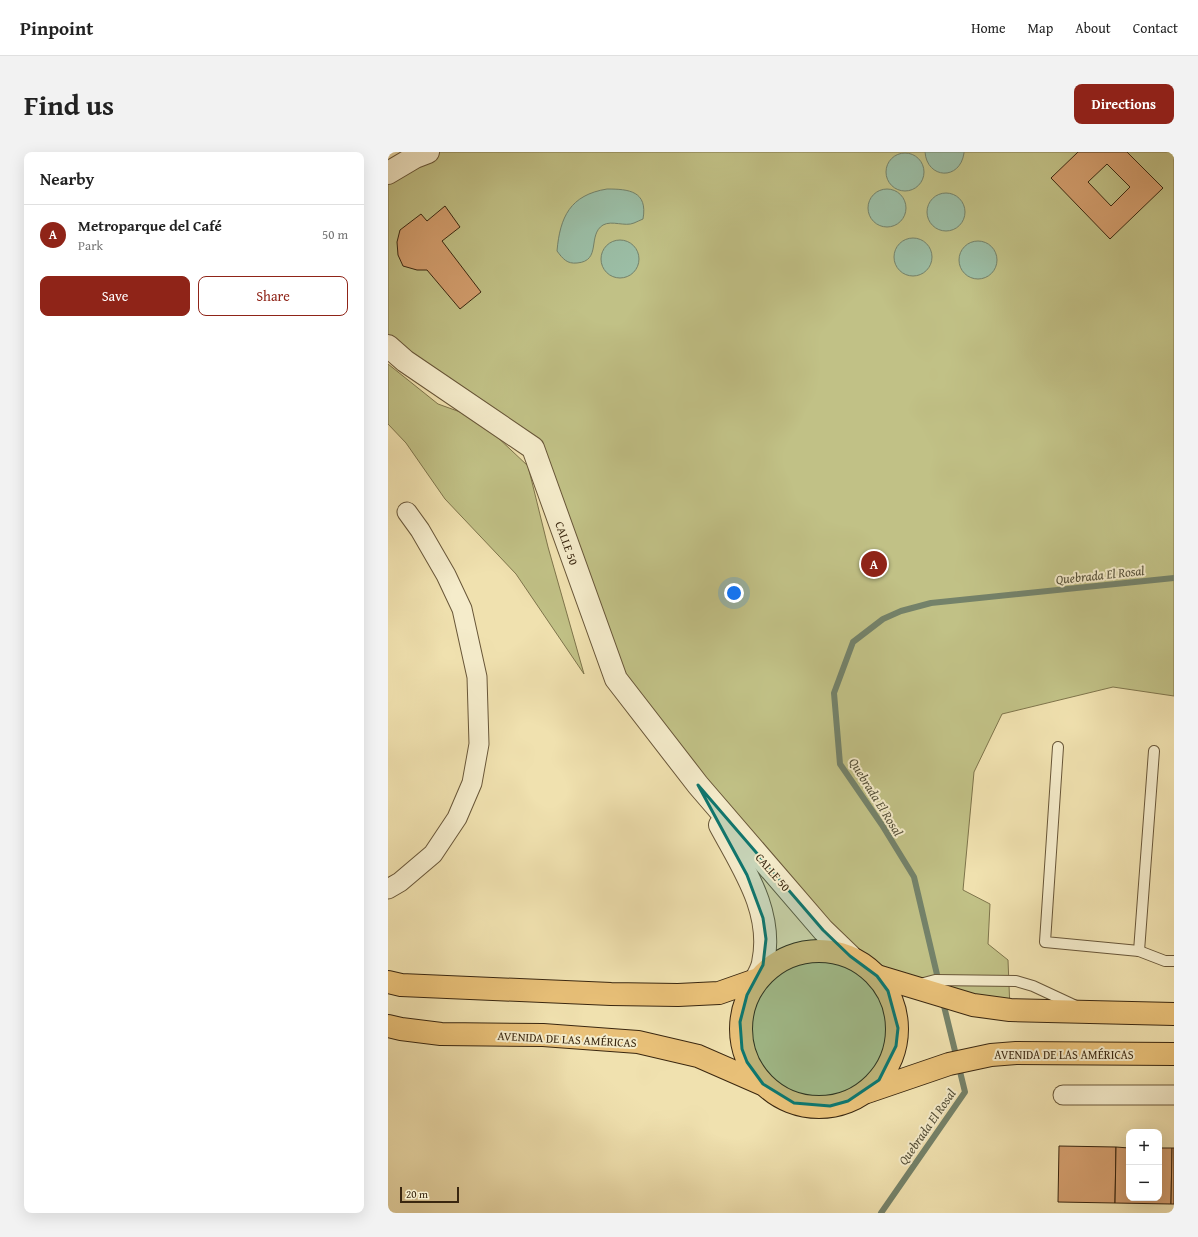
<!DOCTYPE html>
<meta charset="utf-8">
<style>
:root{--surface:#fff;--page:#f2f2f2;--text:#222;--muted:#767676;--line:#e0e0e0;--accent:#8f2418}
body{margin:0;font-family:"Gentium Book Plus",serif;background:var(--page);color:var(--text)}
.controls{position:absolute;right:12px;bottom:12px;display:grid;overflow:hidden;border-radius:8px;box-shadow:0 4px 16px #0002}
.controls button{width:36px;height:36px;display:grid;place-items:center;padding:0;border:0;border-bottom:1px solid var(--line);background:var(--surface);color:var(--text);font:20px sans-serif}
.scale{position:absolute;left:12px;bottom:10px;width:59px;box-sizing:border-box;padding-left:4px;border:2px solid #3a2710;border-top:0;font-size:11px;line-height:14px;white-space:nowrap;color:#3a2710;-webkit-text-stroke:3px #f5eccb;paint-order:stroke}
.you{position:absolute;left:346px;top:441px;width:14px;height:14px;margin:-10px;border:3px solid #fff;border-radius:50%;background:#1a73e8;box-shadow:0 0 0 6px #1a73e833}
.badge{display:grid;place-items:center;width:26px;height:26px;border-radius:50%;background:var(--accent);color:#fff;font-size:13px;font-weight:700}
.pin{position:absolute;translate:-50% -50%;border:2px solid #fff;box-shadow:0 1px 4px #0006}
.list{margin:0;padding:0;list-style:none}
h2{display:flex;justify-content:space-between;align-items:center;height:52px;margin:0;padding:0 16px;font-size:17px}
h2 small{font-size:13px;font-weight:400;color:var(--muted)}
.list li{display:grid;grid-template-columns:26px 1fr auto;gap:12px;align-items:center;box-sizing:border-box;height:60px;padding:0 16px;border-top:1px solid var(--line)}
.list b{display:block;font-size:15px;white-space:nowrap}
.list p{margin:0;font-size:13px;white-space:nowrap;color:var(--muted)}
.list em{font-size:13px;font-style:normal;color:var(--muted)}
.actions{display:flex;gap:8px;padding:12px 16px}
.actions a{flex:1;padding:9px 0;border:1px solid var(--accent);border-radius:8px;text-align:center;font-size:14px;color:var(--accent)}
.actions .main{background:var(--accent);color:#fff}
.map{position:relative;flex:none;width:786px;height:1061px;overflow:hidden;border-radius:8px}
header{display:flex;align-items:center;gap:24px;box-sizing:border-box;height:56px;padding:0 20px;background:var(--surface);border-bottom:1px solid var(--line)}
header strong{font-size:19px}
nav{display:flex;gap:22px;margin-inline-start:auto;font-size:14px}
.intro{display:flex;align-items:center;justify-content:space-between;box-sizing:border-box;height:96px;padding:0 24px}
h1{margin:0;font-size:28px}
.button{padding:10px 18px;border-radius:8px;background:var(--accent);color:#fff;font-size:14px;font-weight:700}
main{display:flex;gap:24px;padding:0 24px}
aside{flex:1;background:var(--surface);border-radius:8px;box-shadow:0 4px 16px #0002}
.map>svg:first-child{display:block}
.green{fill:#c1c186;stroke:#7e744b}
.water{fill:#9bbea6;stroke:#74826a}
.lines{fill:none;stroke-linecap:round;stroke-linejoin:round}
.stream{stroke:#74826a;stroke-width:6}
.building{fill:#d39e6e;stroke:#3a2710;fill-rule:evenodd}
.service-casing{stroke:#685638;stroke-width:12}
.minor-casing{stroke:#685638;stroke-width:21}
.tertiary-casing{stroke:#685638;stroke-width:24}
.primary-casing{stroke:#3a2710;stroke-width:24}
.service{stroke:#f5eccb;stroke-width:10}
.minor{stroke:#f5eccb;stroke-width:19}
.tertiary{stroke:#f5eccb;stroke-width:22}
.primary{stroke:#e8c078;stroke-width:22}
.marked{fill:#0f766e;fill-opacity:0.2;stroke:#0f766e;stroke-width:3;stroke-linejoin:round}
.labels{text-anchor:middle;dominant-baseline:central;stroke-width:4;stroke-linejoin:round;paint-order:stroke}
.street-label{font-size:12px;fill:#3a2710;stroke:#f5eccb}
.water-label{font-size:13px;font-style:italic;fill:#524d36;stroke:#f5eccb}
</style>
<header>
<strong>Pinpoint</strong>
<nav><a>Home</a><a>Map</a><a>About</a><a>Contact</a></nav>
</header>
<div class="intro"><h1>Find us</h1><a class="button">Directions</a></div>
<main>
<aside>
<h2>Nearby<small></small></h2>
<ul class="list">
<li><span class="badge">A</span><div><b>Metroparque del Café</b><p>Park</p></div><em>50 m</em></li>
</ul>
<div class="actions"><a class="main">Save</a><a>Share</a></div>
</aside>
<div class="map">
<svg width="786" height="1061" viewBox="0 0 786 1061">
<rect width="100%" height="100%" fill="#f0e1af"/>
<filter id="stains"><feTurbulence type="fractalNoise" baseFrequency=".005" numOctaves="4"/><feColorMatrix values="0 0 0 0 .2 0 0 0 0 .09 0 0 0 0 .02 0 0 0 .5 -.17"/></filter>
<radialGradient id="worn" r=".72"><stop offset=".6" stop-color="#630" stop-opacity="0"/><stop offset="1" stop-color="#630" stop-opacity=".3"/></radialGradient>
<g class="green">
<path d="M40 0H786V544L725 535 614 562 586 620 575 738 602 752 600 792 620 808 622 858 490 825C497 835 503 844 507 857 527 927 441 984 384 939 372 930 363 919 358 906 349 882 351 858 363 836 368 828 373 824 380 818 401 800 417 798 444 800L228 527 145 296 0 194V21Z"/>
<polygon points="0,212 50,252 89,266 140,314 160,395 196,522 128,422 57,347 18,291 0,272"/>
</g>
<g class="water">
<path d="M537 0H576V1C572 29 539 27 537 0Z"/>
<circle cx="517" cy="20" r="19"/>
<circle cx="499" cy="56" r="19"/>
<path d="M219 37C241 37 260 39 255 67 252 68 249 70 246 71 237 75 224 68 215 73 199 83 214 109 189 111 179 112 175 107 169 99 172 65 182 43 219 37Z"/>
<circle cx="558" cy="60" r="19"/>
<circle cx="525" cy="105" r="19"/>
<circle cx="232" cy="107" r="19"/>
<circle cx="590" cy="108" r="19"/>
</g>
<g class="lines">
<g class="stream">
<polyline points="551,831 526,725 494,673 452,612 446,541 465,490 495,467 513,459 543,451 786,426"/>
<polyline points="493,1061 577,940 555,850"/>
</g>
</g>
<g class="building">
<path d="M690 0H739L775 36 722 87 663 26ZM719 12 742 35 723 54 700 30Z"/>
<polygon points="57,54 72,75 54,89 93,140 72,157 39,118 29,118 15,114 10,103 9,90 12,78 33,62 39,69"/>
<polygon points="671,994 728,995 727,1051 670,1050"/>
<polygon points="728,995 741,996 741,1046 771,1046 771,996 784,996 783,1052 727,1051"/>
<polygon points="784,996 786,996 786,1052 783,1052"/>
</g>
<g class="lines">
<defs>
<g id="service">
<polyline points="670,595 657,790 751,799 777,809 786,809"/>
<polyline points="751,799 766,599"/>
<polyline points="532,832 547,828 628,829 645,834 688,854"/>
</g>
<g id="minor">
<polyline points="0,737 12,730 45,702 69,666 84,631 91,592 89,525 74,457 58,423 32,378 19,360"/>
<polyline points="675,943 786,943"/>
</g>
<g id="tertiary">
<polyline points="0,21 27,5 40,0"/>
<polyline points="0,194 17,209 145,296 228,527 310,633 435,778 462,804"/>
<path d="M332 673C355 716 386 760 375 811 374 817 370 823 368 828"/>
</g>
<g id="primary">
<circle cx="431" cy="877" r="78"/>
<polyline points="489,824 585,853 622,858 786,862"/>
<polyline points="0,830 13,833 223,842 290,843 331,841 368,828"/>
<polyline points="0,874 13,877 53,882 155,883 250,890 310,904 374,932"/>
<polyline points="479,940 561,912 603,903 628,901 786,902"/>
</g>
</defs>
<use href="#service" class="service-casing"/>
<use href="#minor" class="minor-casing"/>
<use href="#tertiary" class="tertiary-casing"/>
<use href="#primary" class="primary-casing"/>
<use href="#service" class="service"/>
<use href="#minor" class="minor"/>
<use href="#tertiary" class="tertiary"/>
<use href="#primary" class="primary"/>
</g>
<path class="marked" d="M310 633 435 778 462 804 489 824 500 839 510 876 508 894 491 928 460 949 442 954 406 951 375 932 359 910 354 897 352 870 359 843 375 813 378 787 375 766 359 723Z"/>
<g class="labels">
<g class="street-label">
<text transform="translate(179 391) rotate(70)">CALLE 50</text>
<text transform="translate(385 720) rotate(49)">CALLE 50</text>
<text transform="translate(179 887) rotate(3)">AVENIDA DE LAS AMÉRICAS</text>
<text x="676" y="902">AVENIDA DE LAS AMÉRICAS</text>
</g>
<g class="water-label">
<text transform="translate(712 423) rotate(-6)">Quebrada El Rosal</text>
<text transform="translate(488 645) rotate(58)">Quebrada El Rosal</text>
<text transform="translate(539 975) rotate(-55)">Quebrada El Rosal</text>
</g>
</g>
<rect width="100%" height="100%" filter="url(#stains)"/>
<rect width="100%" height="100%" fill="url(#worn)"/>
</svg>
<div class="controls">
<button>+</button>
<button>−</button>
</div>
<div class="scale">20 m</div>
<div class="you"></div>
<div class="pin badge" style="left:486px;top:412px">A</div>
</div>
</main>
